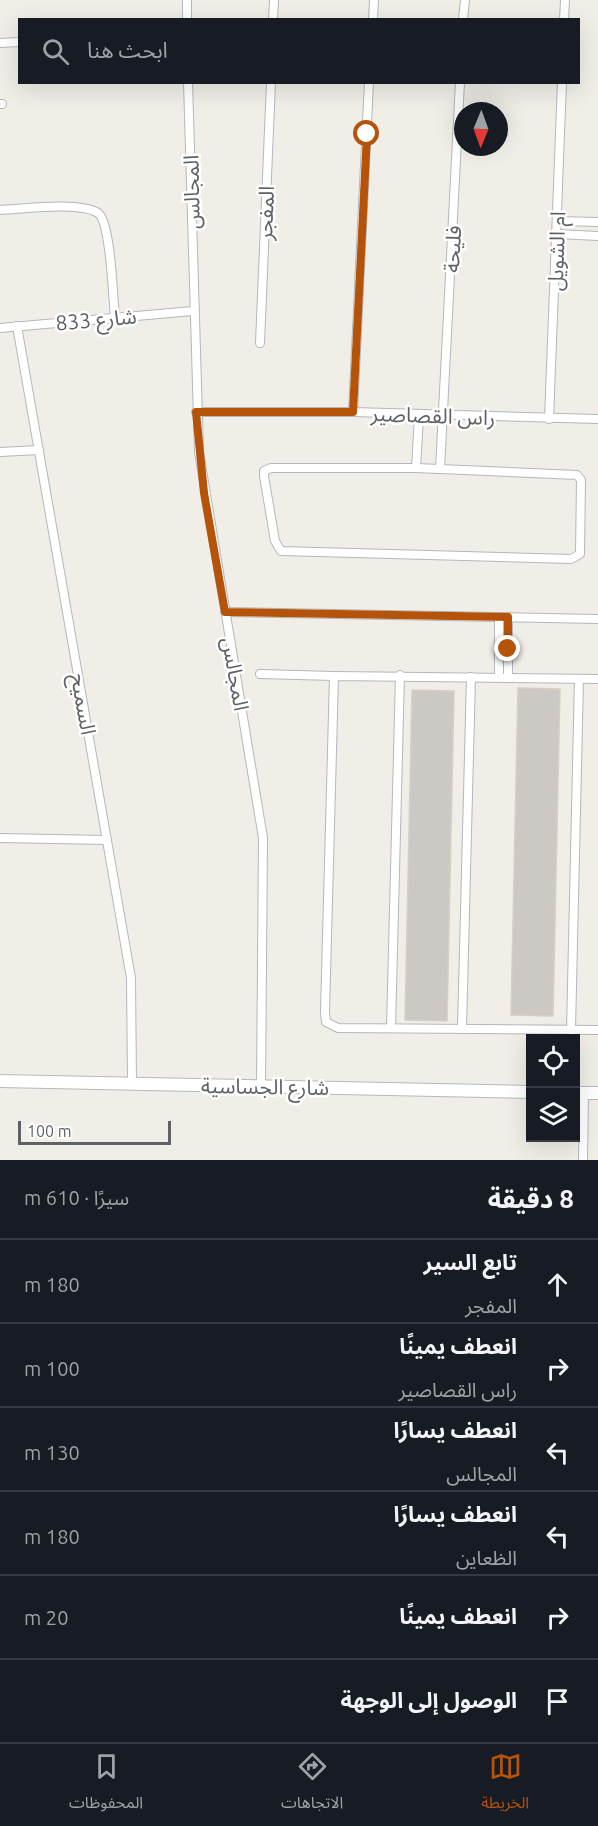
<!DOCTYPE html>
<html lang="ar">
<meta charset="utf-8">
<style>
:root{--surface:#171b24;--page:#242831;--text:#f1f3f6;--muted:#9ea1a6;--line:#363941;--accent:#b45309}
body{margin:0;font-family:Ubuntu,"Noto Sans Arabic",sans-serif;background:var(--page);color:var(--text);direction:rtl}
.controls{position:absolute;right:18px;bottom:18px;display:grid;overflow:hidden;border-radius:0px;box-shadow:0 6px 24px #0002}
.controls button{width:54px;height:54px;display:grid;place-items:center;padding:0;border:0;border-bottom:2px solid var(--line);background:var(--surface);color:var(--text);font:30px sans-serif}
.compass{position:absolute;left:454px;top:102px;width:54px;height:54px;border-radius:50%;background:var(--surface);box-shadow:0 6px 24px #0002;rotate:181deg}
.scale{position:absolute;left:18px;bottom:15px;width:153px;box-sizing:border-box;padding-left:6px;border:3px solid #5e6267;border-top:0;font-size:16px;line-height:21px;white-space:nowrap;color:#5e6267;-webkit-text-stroke:4px #fff;paint-order:stroke}
.stop{position:absolute;width:18px;height:18px;margin:-14px;border:4px solid #b45309;border-radius:50%;background:#fff}
.stop.end{background:#b45309;border-color:#fff;box-shadow:0 2px 6px #0008}
.list{margin:0;padding:0;list-style:none}
h2{display:flex;justify-content:space-between;align-items:center;height:78px;margin:0;padding:0 24px;font-size:26px}
h2 small{font-size:20px;font-weight:400;color:var(--muted)}
.list li{display:grid;grid-template-columns:39px 1fr auto;gap:18px;align-items:center;box-sizing:border-box;height:84px;padding:0 24px;border-top:2px solid var(--line)}
.list b{display:block;font-size:22px;white-space:nowrap}
.list p{margin:0;font-size:20px;white-space:nowrap;color:var(--muted)}
.list em{font-size:20px;font-style:normal;color:var(--muted)}
.icon{flex:none;width:33px;height:33px;fill:none;stroke:currentColor;stroke-width:2;stroke-linecap:round;stroke-linejoin:round}
.map{position:relative;flex:none;width:598px;height:1160px;overflow:hidden;direction:ltr}
.search{position:absolute;background:var(--surface);box-shadow:0 6px 24px #0002;left:18px;right:18px;top:18px;height:66px;display:flex;align-items:center;gap:15px;box-sizing:border-box;padding:0 21px;border-radius:0px;color:var(--muted);font-size:22px}
.sheet{height:582px;background:var(--surface)}
nav{display:flex;justify-content:space-around;align-items:center;box-sizing:border-box;height:84px;border-top:2px solid var(--line);background:var(--surface);font-size:16px;color:var(--muted)}
nav a{display:grid;justify-items:center;gap:3px}
nav .on{color:var(--accent)}
.map>svg:first-child{display:block}
.building{fill:#ccc9c4;stroke:#d5d0c5;stroke-width:1.5}
.lines{fill:none;stroke-linecap:round;stroke-linejoin:round}
.street-casing{stroke:#b4b7bb;stroke-width:10}
.secondary-casing{stroke:#b5b9be;stroke-width:14}
.street{stroke:#fff;stroke-width:8}
.secondary{stroke:#fff;stroke-width:12}
.route{stroke:#b45309;stroke-width:8}
.labels{text-anchor:middle;dominant-baseline:central;stroke-width:5;stroke-linejoin:round;paint-order:stroke}
.street-label{font-size:21px;fill:#5e6267;stroke:#fff}
</style>
<div class="map">
<svg width="598" height="1160" viewBox="0 0 598 1160">
<rect width="100%" height="100%" fill="#f0eee7"/>
<g class="building">
<polygon points="518,688 560,689 553,1016 511,1015"/>
<polygon points="412,690 454,691 447,1021 405,1020"/>
</g>
<g class="lines">
<defs>
<g id="street">
<polyline points="187,0 187,20"/>
<polyline points="273,20 274,0"/>
<polyline points="373,20 374,0"/>
<polyline points="463,20 465,0"/>
<polyline points="564,20 565,0"/>
<polyline points="0,43 20,42"/>
<polyline points="188,82 199,452 263,838 261,1087"/>
<polyline points="0,104 2,104"/>
<path d="M0 210C23 209 80 201 98 213 111 222 113 299 115 318"/>
<polyline points="557,221 598,222"/>
<polyline points="557,234 598,236"/>
<polyline points="17,326 131,978 132,1083"/>
<polyline points="0,328 193,311"/>
<polyline points="260,343 271,82"/>
<polyline points="196,412 353,412 598,419"/>
<polyline points="353,412 369,82"/>
<polyline points="549,419 562,82"/>
<polyline points="0,452 39,450"/>
<polygon points="271,468 416,468 577,475 581,480 580,554 571,559 281,551 275,541 264,476 264,471"/>
<polyline points="416,468 419,416"/>
<polyline points="440,469 460,82"/>
<polyline points="225,612 598,619"/>
<polyline points="260,674 334,676"/>
<polyline points="499,677 499,617"/>
<polyline points="508,677 508,617"/>
<polyline points="598,679 334,676 325,1012 326,1022 338,1028 598,1030"/>
<polyline points="0,838 107,840"/>
<polyline points="391,1028 400,675"/>
<polyline points="462,1028 471,677"/>
<polyline points="571,1030 579,679"/>
<polyline points="583,1160 584,1093"/>
</g>
<g id="secondary">
<polyline points="0,1081 530,1092"/>
<polyline points="576,1093 598,1093"/>
</g>
</defs>
<use href="#street" class="street-casing"/>
<use href="#secondary" class="secondary-casing"/>
<use href="#street" class="street"/>
<use href="#secondary" class="secondary"/>
</g>
<g class="lines">
<polyline class="route" points="367,134 353,412 196,412 204,493 225,612 508,617 508,649"/>
</g>
<g class="labels">
<g class="street-label">
<text transform="translate(191 192) rotate(-91)">المجالس</text>
<text transform="translate(265 213) rotate(-88)">المفجر</text>
<text transform="translate(452 249) rotate(-87)">فليحة</text>
<text transform="translate(556 251) rotate(-88)">ام الشويل</text>
<text transform="translate(96 319) rotate(-5)">شارع 833</text>
<text transform="translate(433 415) rotate(2)">راس القصاصير</text>
<text transform="translate(236 674) rotate(80)">المجالس</text>
<text transform="translate(84 704) rotate(80)">السميح</text>
<text transform="translate(265 1086) rotate(1)">شارع الجساسية</text>
</g>
</g>
</svg>
<div class="controls">
<button><svg class="icon" aria-label="locate" viewBox="0 0 24 24"><circle cx="12" cy="12" r="6"/><path d="M12 2v4M12 18v4M2 12h4M18 12h4"/></svg></button>
<button><svg class="icon" aria-label="layers" viewBox="0 0 24 24"><path d="M12 4l9 5-9 5-9-5zM3 14l9 5 9-5"/></svg></button>
</div>
<svg class="compass" viewBox="-18 -18 36 36"><path d="M0-13l5 13h-10z" fill="#e53935"/><path d="M0 13l5-13h-10z" fill="#9ea1a6"/></svg>
<div class="scale">100 m</div>
<div class="stop" style="left:367px;top:134px"></div>
<div class="stop end" style="left:508px;top:649px"></div>
<div class="search"><svg class="icon" aria-label="search" viewBox="0 0 24 24"><circle cx="10" cy="10" r="6"/><path d="M15 15l6 6"/></svg>ابحث هنا</div>
</div>
<section class="sheet">
<h2>8 دقيقة<small>سيرًا · 610 m</small></h2>
<ul class="list">
<li><svg class="icon" aria-label="ahead" viewBox="0 0 24 24"><path d="M12 20V5M6 11l6-6 6 6"/></svg><div><b>تابع السير</b><p>المفجر</p></div><em>180 m</em></li>
<li><svg class="icon" aria-label="right" viewBox="0 0 24 24"><path d="M7 20v-9h11M14 6l5 5-5 5"/></svg><div><b>انعطف يمينًا</b><p>راس القصاصير</p></div><em>100 m</em></li>
<li><svg class="icon" aria-label="left" viewBox="0 0 24 24"><path d="M17 20v-9H6M10 6l-5 5 5 5"/></svg><div><b>انعطف يسارًا</b><p>المجالس</p></div><em>130 m</em></li>
<li><svg class="icon" aria-label="left" viewBox="0 0 24 24"><path d="M17 20v-9H6M10 6l-5 5 5 5"/></svg><div><b>انعطف يسارًا</b><p>الظعاين</p></div><em>180 m</em></li>
<li><svg class="icon" aria-label="right" viewBox="0 0 24 24"><path d="M7 20v-9h11M14 6l5 5-5 5"/></svg><div><b>انعطف يمينًا</b></div><em>20 m</em></li>
<li><svg class="icon" aria-label="arrive" viewBox="0 0 24 24"><path d="M6 21V4h12l-3 4 3 4H6"/></svg><div><b>الوصول إلى الوجهة</b></div></li>
</ul>
</section>
<nav>
<a class="on"><svg class="icon" aria-label="map" viewBox="0 0 24 24"><path d="M3 6l6-2 6 2 6-2v14l-6 2-6-2-6 2zM9 4v14M15 6v14"/></svg>الخريطة</a>
<a><svg class="icon" aria-label="directions" viewBox="0 0 24 24"><path d="M12 3l9 9-9 9-9-9zM9 14v-3h6M13 9l2 2-2 2"/></svg>الاتجاهات</a>
<a><svg class="icon" aria-label="saved" viewBox="0 0 24 24"><path d="M7 4h10v16l-5-4-5 4z"/></svg>المحفوظات</a>
</nav>
